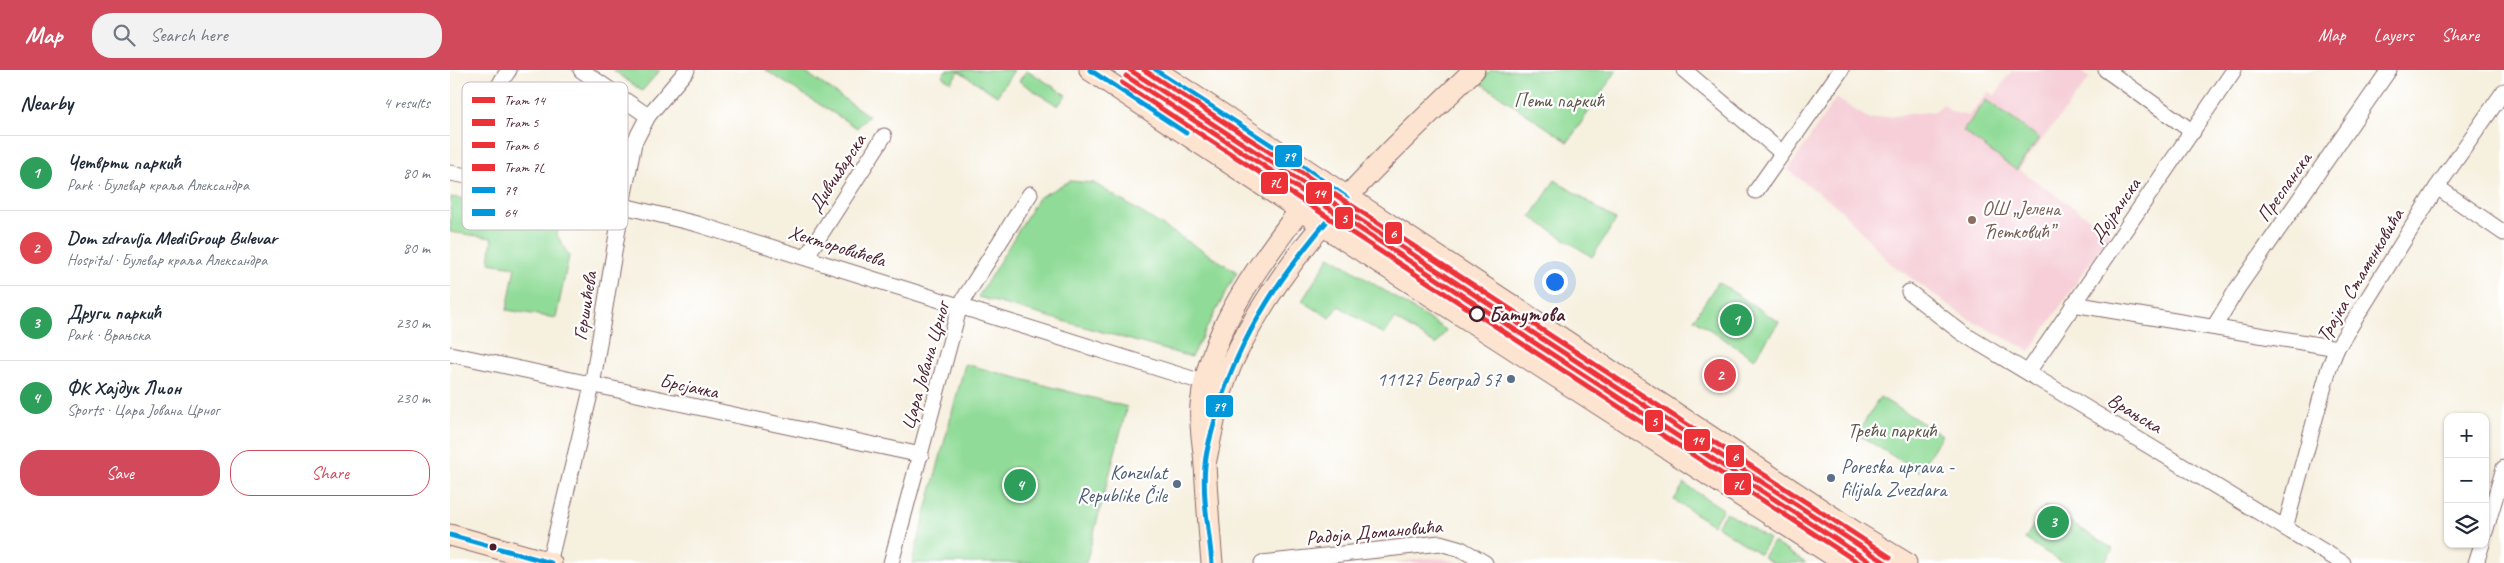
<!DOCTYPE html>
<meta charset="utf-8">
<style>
:root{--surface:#fff;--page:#f2f2f3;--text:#1f2937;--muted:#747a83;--line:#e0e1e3;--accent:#d1495b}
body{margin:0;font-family:Caveat,sans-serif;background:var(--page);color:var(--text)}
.controls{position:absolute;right:15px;bottom:15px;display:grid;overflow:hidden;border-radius:10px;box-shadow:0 1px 4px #0004}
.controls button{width:45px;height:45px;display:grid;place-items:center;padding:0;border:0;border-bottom:1px solid var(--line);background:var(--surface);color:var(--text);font:25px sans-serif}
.you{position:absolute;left:1104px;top:211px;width:18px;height:18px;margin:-12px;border:4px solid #fff;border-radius:50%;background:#1a73e8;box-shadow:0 0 0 8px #1a73e833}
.badge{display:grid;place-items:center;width:32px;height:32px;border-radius:50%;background:var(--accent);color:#fff;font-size:16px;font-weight:700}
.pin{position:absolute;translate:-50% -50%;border:2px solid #fff;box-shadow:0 1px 5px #0006}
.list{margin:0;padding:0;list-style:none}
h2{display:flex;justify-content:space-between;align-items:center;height:65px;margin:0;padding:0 20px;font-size:21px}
h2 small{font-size:16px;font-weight:400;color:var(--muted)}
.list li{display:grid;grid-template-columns:32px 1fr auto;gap:15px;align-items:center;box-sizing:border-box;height:75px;padding:0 20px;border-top:1px solid var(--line)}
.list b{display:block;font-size:19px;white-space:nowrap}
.list p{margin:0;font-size:16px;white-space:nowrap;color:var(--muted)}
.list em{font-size:16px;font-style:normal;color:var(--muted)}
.actions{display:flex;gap:10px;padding:15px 20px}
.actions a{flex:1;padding:11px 0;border:1px solid var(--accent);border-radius:20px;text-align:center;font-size:18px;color:var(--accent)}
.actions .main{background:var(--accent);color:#fff}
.icon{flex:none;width:28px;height:28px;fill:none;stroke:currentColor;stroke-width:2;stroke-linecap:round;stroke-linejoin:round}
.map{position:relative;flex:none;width:2054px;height:493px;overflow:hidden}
header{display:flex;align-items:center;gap:30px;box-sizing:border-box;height:70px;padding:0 25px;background:var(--accent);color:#fff}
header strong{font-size:24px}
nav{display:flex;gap:28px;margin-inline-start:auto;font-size:18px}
.search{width:350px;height:45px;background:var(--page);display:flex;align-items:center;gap:12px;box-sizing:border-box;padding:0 18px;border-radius:20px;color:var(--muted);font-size:19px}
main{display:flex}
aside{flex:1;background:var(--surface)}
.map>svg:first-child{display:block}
.built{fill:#f6cfd8}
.green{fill:#90db97;stroke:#6d7d61}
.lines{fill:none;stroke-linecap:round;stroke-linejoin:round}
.street-casing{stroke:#86686a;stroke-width:17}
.secondary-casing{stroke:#86686a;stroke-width:23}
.street{stroke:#fff;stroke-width:15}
.secondary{stroke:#fde4d1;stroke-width:21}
.bus-1-casing{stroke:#fff;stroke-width:9}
.bus-2-casing{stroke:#fff;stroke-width:9}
.bus-1{stroke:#0098da;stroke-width:5}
.bus-2{stroke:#0098da;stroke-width:5}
.tram-1-casing{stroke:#fff;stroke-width:9}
.tram-2-casing{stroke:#fff;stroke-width:9}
.tram-3-casing{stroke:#fff;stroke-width:9}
.tram-4-casing{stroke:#fff;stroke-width:9}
.tram-1{stroke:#ed3237;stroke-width:5}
.tram-2{stroke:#ed3237;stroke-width:5}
.tram-3{stroke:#ed3237;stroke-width:5}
.tram-4{stroke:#ed3237;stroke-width:5}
.education-dot{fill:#8d6e63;stroke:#fff;stroke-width:2}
.stop-dot{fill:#fff;stroke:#4a1f2b;stroke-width:2.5}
.service-dot{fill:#5c6f8a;stroke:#fff;stroke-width:2}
.bus-dot{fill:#4a1f2b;stroke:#fff;stroke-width:2}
.labels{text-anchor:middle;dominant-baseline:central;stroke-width:4.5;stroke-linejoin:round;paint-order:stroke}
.park-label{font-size:20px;fill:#5f574b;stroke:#fff}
.street-label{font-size:20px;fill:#4a1f2b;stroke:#fff}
.education-label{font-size:20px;fill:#785e54;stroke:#fff;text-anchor:start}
.stop-label{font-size:20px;font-weight:bold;fill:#4a1f2b;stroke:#fff;text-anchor:start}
.service-label{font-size:20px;fill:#4e5e75;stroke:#fff;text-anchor:end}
.key{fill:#fff;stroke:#c9bcbf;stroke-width:1}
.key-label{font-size:14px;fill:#4a1f2b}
.line-badge{stroke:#fff;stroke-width:2}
.badge-label{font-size:14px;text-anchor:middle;font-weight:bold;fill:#fff}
</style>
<header>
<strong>Map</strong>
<div class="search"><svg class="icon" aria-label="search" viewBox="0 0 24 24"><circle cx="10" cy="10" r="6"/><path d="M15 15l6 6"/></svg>Search here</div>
<nav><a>Map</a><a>Layers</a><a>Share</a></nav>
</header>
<main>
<aside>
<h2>Nearby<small>4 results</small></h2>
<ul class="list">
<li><span class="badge" style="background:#2e9e5b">1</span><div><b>Четврти паркић</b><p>Park · Булевар краља Александра</p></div><em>80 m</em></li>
<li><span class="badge" style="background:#e0444e">2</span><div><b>Dom zdravlja MediGroup Bulevar</b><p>Hospital · Булевар краља Александра</p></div><em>80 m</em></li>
<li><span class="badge" style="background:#2e9e5b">3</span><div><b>Други паркић</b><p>Park · Врањска</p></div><em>230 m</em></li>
<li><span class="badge" style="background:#2e9e5b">4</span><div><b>ФК Хајдук Лион</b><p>Sports · Цара Јована Црног</p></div><em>230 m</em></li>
</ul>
<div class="actions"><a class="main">Save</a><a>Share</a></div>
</aside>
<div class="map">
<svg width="2054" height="493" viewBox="0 0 2054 493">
<rect width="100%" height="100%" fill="#fff"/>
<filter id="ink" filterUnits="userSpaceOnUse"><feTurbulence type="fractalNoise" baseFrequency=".02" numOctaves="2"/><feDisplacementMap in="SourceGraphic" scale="10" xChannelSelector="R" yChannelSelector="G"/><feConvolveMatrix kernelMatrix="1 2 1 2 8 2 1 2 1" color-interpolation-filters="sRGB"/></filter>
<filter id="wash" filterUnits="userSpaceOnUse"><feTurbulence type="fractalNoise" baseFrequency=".0096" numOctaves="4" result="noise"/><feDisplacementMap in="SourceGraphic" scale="20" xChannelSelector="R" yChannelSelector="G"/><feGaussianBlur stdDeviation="1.12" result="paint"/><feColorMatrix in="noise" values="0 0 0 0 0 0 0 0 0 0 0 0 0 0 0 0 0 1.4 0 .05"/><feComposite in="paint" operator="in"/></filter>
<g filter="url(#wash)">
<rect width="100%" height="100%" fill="#f6f0df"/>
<g class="built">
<polygon points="1562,0 1630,0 1640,8 1569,99 1660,163 1580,281 1515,247 1440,193 1389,138 1338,100 1386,28 1419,49 1487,41 1493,34 1502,42 1518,46 1538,22 1545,25"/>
<polygon points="978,488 994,489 1009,493 945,493"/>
</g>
<g class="green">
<polygon points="163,0 210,0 192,21"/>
<polygon points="315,0 352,0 419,46 407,58"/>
<polygon points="496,0 564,0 547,26 509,1 501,12 492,6"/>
<polygon points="577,0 616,25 608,36 569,11"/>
<polygon points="1041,0 1167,0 1118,72 1029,12"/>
<polygon points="1536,30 1589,68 1566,100 1513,61"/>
<polygon points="1105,110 1166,150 1142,187 1081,147"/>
<polygon points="620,111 644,113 787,202 741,287 528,227 588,128"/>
<polygon points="1,127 111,142 107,165 119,186 106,248 57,240 65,197 39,193 42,168 0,162"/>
<polygon points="880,186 996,260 986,275 945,249 934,265 889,236 880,248 852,231"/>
<polygon points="1268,212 1329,252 1304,289 1244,249"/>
<polygon points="515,294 677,337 636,493 462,493"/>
<polygon points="1430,327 1492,365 1469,402 1407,364"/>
<polygon points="1234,414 1273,439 1263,455 1224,430"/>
<polygon points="1595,436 1663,479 1654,493 1613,493 1575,469"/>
<polygon points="1276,442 1319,469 1310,484 1267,456"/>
<polygon points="1323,472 1356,493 1323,493 1313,487"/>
</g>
</g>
<g filter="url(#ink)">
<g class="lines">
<defs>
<g id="street">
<polyline points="131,0 198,46"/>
<polyline points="1234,0 1331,82"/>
<polyline points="1656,0 1743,62"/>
<polyline points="0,103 141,128 247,154 755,313"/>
<path d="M24 107C31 69 35 31 59 0"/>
<polyline points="1987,117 2054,163"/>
<polyline points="1306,121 1391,0"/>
<polyline points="356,187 434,66"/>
<polyline points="1459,222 1512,263 1893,493"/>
<polyline points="1623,234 1887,278"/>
<polyline points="1764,257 1787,219 1939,0"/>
<polyline points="0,284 471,385"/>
<polyline points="1578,302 1784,0"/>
<polyline points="1835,458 1879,298 1887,278 1987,117 2054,21"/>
<polyline points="2035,462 2054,398"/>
<polyline points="99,493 142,316 172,134 184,73 198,46 237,0"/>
<polyline points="441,493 510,235 580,124"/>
<polyline points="812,493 990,473 1011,479 1035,493"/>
<polyline points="2026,493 2032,474"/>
</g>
<g id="secondary">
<polyline points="640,0 904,176 1395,493"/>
<polyline points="705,0 1405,462 1456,493"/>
<path d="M755 394C763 357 769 318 786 284 840 172 936 86 1024 0"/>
<polyline points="0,465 101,493"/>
<path d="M762 493C759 460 757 428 755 395 754 375 749 355 751 335 760 249 824 177 872 110"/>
</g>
</defs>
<use href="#street" class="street-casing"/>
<use href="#secondary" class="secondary-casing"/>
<use href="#street" class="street"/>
<use href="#secondary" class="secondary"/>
<defs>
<g id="bus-1">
<polyline points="640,0 736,63"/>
<path d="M705 0 838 86 897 128C838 194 788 264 765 350 761 365 756 380 755 395 752 427 759 461 762 493"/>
</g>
<polyline id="bus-2" points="0,465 101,493"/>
</defs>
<use href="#bus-1" class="bus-1-casing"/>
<use href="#bus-2" class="bus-2-casing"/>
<use href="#bus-1" class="bus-1"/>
<use href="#bus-2" class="bus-2"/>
<defs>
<polyline id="tram-1" points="680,0 1436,493"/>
<polyline id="tram-2" points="676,6 1422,493"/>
<polyline id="tram-3" points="694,0 1440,487"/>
<polyline id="tram-4" points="672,13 1409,493"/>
</defs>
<use href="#tram-1" class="tram-1-casing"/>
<use href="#tram-2" class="tram-2-casing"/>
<use href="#tram-3" class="tram-3-casing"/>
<use href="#tram-4" class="tram-4-casing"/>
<use href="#tram-1" class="tram-1"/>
<use href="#tram-2" class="tram-2"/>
<use href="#tram-3" class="tram-3"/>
<use href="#tram-4" class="tram-4"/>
</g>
</g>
<circle class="education-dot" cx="1522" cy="150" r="5"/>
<circle class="stop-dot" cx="1027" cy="244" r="7"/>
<g class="service-dot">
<circle cx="1061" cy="309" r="5"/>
<circle cx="1381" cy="408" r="5"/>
<circle cx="727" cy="414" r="5"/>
</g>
<circle class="bus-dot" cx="43" cy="477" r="4.5"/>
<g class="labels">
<g class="park-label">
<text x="1109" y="30">Пети паркић</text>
<text x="1442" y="360">Трећи паркић</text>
</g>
<g class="street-label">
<text transform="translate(387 103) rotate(-57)">Дивчибарска</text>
<text transform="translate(1834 117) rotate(-55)">Преспанска</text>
<text transform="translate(1665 140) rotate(-55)">Дојранска</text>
<text transform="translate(387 176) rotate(17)">Хекторовићева</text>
<text transform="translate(1910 205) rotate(-59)">Трајка Стаменковића</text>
<text transform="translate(135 236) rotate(-81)">Гершићева</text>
<text transform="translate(475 296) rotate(-74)">Цара Јована Црног</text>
<text transform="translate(239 316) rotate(12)">Брсјачка</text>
<text transform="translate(1685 343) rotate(31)">Врањска</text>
<text transform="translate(924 462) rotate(-5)">Радоја Домановића</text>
</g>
<g class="education-label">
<text x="1532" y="138">ОШ „Јелена<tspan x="1532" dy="23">Ћетковић”</tspan></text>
</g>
<g class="stop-label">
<text x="1039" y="244">Батутова</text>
</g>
<g class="service-label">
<text x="1051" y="309">11127 Београд 57</text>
<text x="1391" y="396" text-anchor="start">Poreska uprava -<tspan x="1391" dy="23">filijala Zvezdara</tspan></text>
<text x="717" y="402">Konzulat<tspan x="717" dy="23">Republike Čile</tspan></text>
</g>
</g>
<rect x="12" y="12" width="166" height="148" rx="8" class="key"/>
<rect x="22" y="27" width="23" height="6" fill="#ed3237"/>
<rect x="22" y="49" width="23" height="7" fill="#ed3237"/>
<rect x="22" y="72" width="23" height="6" fill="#ed3237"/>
<rect x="22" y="94" width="23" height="7" fill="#ed3237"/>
<rect x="22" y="117" width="23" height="6" fill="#0098da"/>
<rect x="22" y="139" width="23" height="7" fill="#0098da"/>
<g class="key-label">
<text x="54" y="35">Tram 14</text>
<text x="54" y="57">Tram 5</text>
<text x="54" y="80">Tram 6</text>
<text x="54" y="102">Tram 7L</text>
<text x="54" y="125">79</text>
<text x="54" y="147">64</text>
</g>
<g class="line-badge">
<rect x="824" y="74" width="29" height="24" rx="5" fill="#0098da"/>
<rect x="810" y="101" width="29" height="24" rx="5" fill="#ed3237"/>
<rect x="855" y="111" width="28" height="24" rx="5" fill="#ed3237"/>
<rect x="884" y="136" width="20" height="24" rx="5" fill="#ed3237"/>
<rect x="934" y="151" width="19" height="24" rx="5" fill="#ed3237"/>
<rect x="755" y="324" width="29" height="24" rx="5" fill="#0098da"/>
<rect x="1194" y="339" width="20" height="24" rx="5" fill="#ed3237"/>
<rect x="1233" y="358" width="28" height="24" rx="5" fill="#ed3237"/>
<rect x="1275" y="374" width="20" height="24" rx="5" fill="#ed3237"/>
<rect x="1273" y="402" width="29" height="24" rx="5" fill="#ed3237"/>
</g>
<g class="badge-label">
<text x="839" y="91">79</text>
<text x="825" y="117">7L</text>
<text x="869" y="128">14</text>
<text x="894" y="153">5</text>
<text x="943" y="168">6</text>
<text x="769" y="341">79</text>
<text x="1204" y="356">5</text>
<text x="1247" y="375">14</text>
<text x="1285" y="391">6</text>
<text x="1288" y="419">7L</text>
</g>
</svg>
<div class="controls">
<button>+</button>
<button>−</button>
<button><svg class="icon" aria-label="layers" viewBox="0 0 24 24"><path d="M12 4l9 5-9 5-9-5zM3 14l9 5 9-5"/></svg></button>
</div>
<div class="you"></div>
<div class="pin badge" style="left:1286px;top:250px;background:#2e9e5b">1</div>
<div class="pin badge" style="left:1270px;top:305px;background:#e0444e">2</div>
<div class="pin badge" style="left:1603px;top:452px;background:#2e9e5b">3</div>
<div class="pin badge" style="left:570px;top:415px;background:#2e9e5b">4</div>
</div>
</main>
